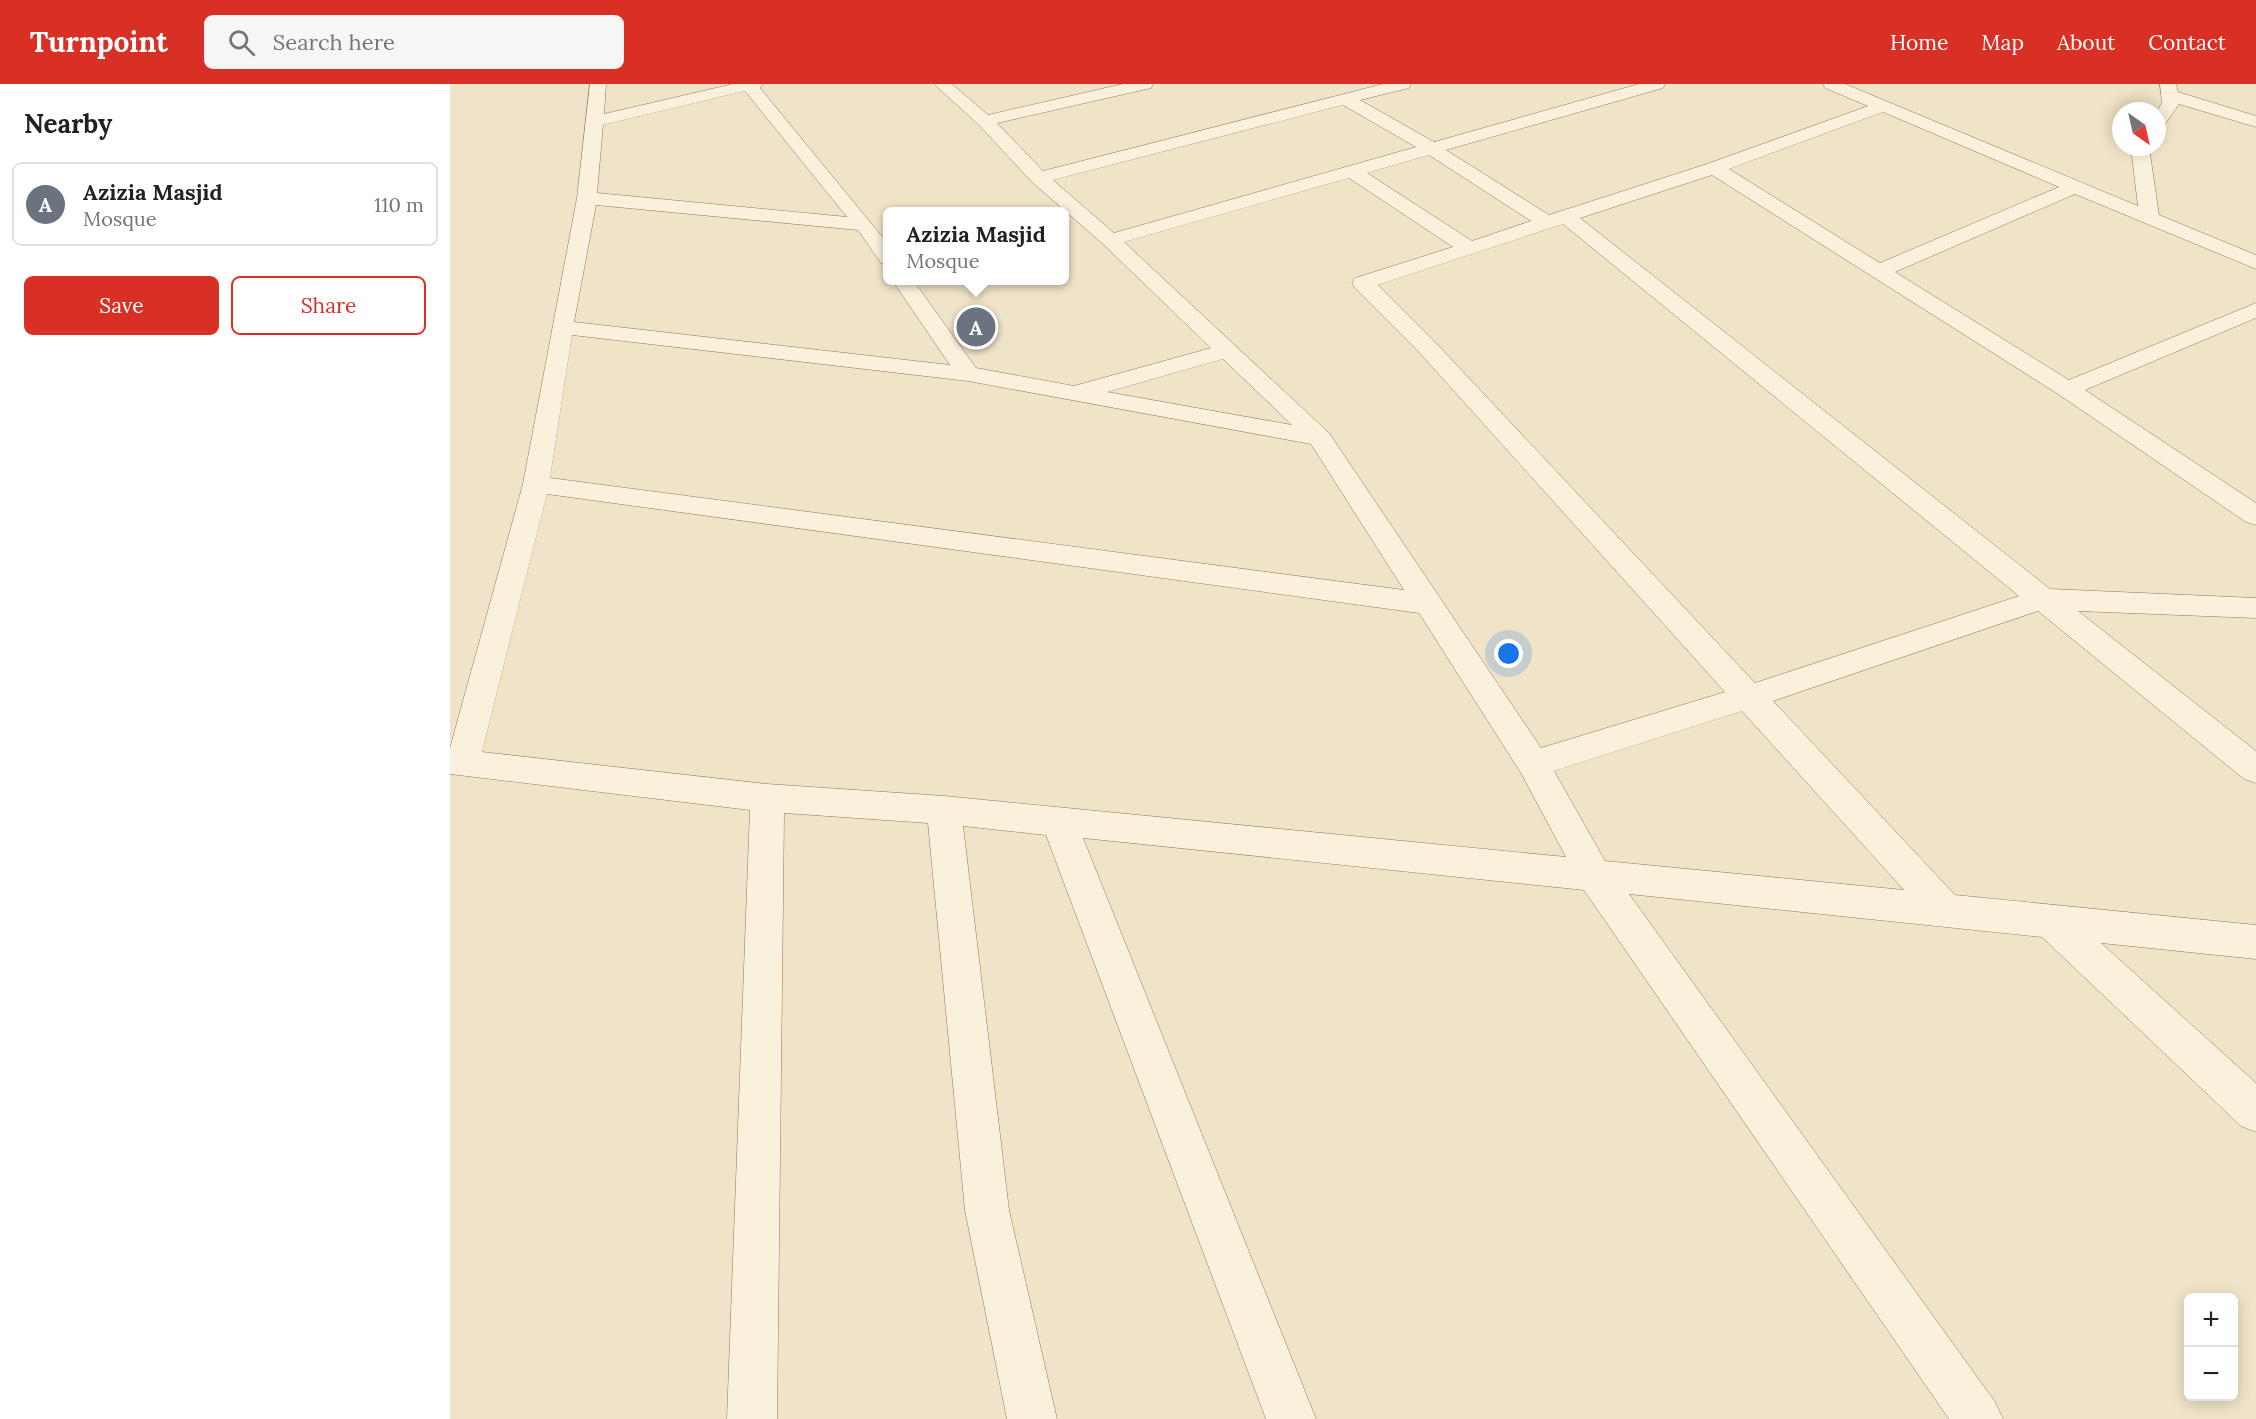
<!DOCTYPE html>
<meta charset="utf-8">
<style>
:root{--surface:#fff;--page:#f6f6f6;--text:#202124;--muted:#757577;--line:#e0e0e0;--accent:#d93025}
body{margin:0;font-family:Lora,serif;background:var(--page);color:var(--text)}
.controls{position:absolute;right:18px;bottom:18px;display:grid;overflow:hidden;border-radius:9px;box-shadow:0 3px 15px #0003}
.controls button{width:54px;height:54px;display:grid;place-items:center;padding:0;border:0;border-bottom:2px solid var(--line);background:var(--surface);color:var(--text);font:30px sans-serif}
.compass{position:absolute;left:1662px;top:18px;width:54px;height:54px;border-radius:50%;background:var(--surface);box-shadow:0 3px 15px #0003;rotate:146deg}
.you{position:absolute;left:1059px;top:570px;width:21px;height:21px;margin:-15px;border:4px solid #fff;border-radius:50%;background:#1a73e8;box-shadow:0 0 0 9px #1a73e833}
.badge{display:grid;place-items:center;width:39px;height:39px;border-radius:50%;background:var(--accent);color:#fff;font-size:20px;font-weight:700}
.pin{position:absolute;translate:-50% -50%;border:3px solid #fff;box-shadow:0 2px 6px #0006}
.popup{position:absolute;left:433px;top:123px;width:186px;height:78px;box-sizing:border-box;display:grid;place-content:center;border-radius:9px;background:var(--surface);filter:drop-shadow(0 2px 4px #0005);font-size:20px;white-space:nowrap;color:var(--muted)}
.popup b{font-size:22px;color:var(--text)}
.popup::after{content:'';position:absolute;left:50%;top:100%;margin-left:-12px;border:12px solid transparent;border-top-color:var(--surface)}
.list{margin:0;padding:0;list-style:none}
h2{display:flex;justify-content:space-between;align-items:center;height:78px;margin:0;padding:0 24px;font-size:26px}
h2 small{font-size:20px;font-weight:400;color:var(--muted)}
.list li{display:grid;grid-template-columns:39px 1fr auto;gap:18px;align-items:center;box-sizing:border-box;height:84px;margin:0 12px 12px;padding:0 12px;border:2px solid var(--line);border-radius:9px}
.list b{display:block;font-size:22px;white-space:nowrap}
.list p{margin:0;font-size:20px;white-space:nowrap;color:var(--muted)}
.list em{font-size:20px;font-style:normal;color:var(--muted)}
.actions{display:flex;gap:12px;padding:18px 24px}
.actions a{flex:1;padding:14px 0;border:2px solid var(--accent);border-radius:9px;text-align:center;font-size:21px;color:var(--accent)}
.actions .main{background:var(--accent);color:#fff}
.icon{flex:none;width:33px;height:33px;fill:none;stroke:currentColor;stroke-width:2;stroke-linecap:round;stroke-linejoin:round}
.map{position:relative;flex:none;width:1806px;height:1335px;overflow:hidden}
header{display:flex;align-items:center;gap:36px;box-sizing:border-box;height:84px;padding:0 30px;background:var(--accent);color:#fff}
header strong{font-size:28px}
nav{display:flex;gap:33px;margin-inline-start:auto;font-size:21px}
.search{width:420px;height:54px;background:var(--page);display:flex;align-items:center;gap:15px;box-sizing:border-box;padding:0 21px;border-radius:9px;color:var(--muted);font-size:22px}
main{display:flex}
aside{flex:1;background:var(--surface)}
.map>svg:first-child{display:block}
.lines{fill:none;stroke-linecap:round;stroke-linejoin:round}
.street-casing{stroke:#8d765c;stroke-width:1}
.street{fill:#faf1dc;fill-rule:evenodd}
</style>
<header>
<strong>Turnpoint</strong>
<div class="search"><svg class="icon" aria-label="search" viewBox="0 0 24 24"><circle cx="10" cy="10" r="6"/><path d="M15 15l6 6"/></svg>Search here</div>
<nav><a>Home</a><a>Map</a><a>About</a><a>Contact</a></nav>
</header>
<main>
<aside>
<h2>Nearby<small></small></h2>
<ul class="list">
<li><span class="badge" style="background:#6b7280">A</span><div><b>Azizia Masjid</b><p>Mosque</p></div><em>110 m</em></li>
</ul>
<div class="actions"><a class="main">Save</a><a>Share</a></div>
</aside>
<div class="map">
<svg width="1806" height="1335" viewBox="0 0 1806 1335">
<rect width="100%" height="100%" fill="#f0e4c8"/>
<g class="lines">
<defs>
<g id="street">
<path d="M140 0H156L154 30 283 0H313L310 4 438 160V181L431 179 408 146 146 121 124 238 500 281 442 196H463L526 284 624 302 761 264 653 160 582 98 529 41 484 0H502L538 31 673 0H703L701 4 547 39 593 87 933 0H961L959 4 910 16 984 58 1189 0H1215L1213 4 996 66 1099 131 1257 80 1418 22 1375 4 1373 0H1395L1688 122 1681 63H1699L1709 131 1806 171V185L1625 110 1445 188 1619 296 1806 219V234L1635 306 1806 419V441L1796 438 1608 310 1262 91 1130 134 1600 505 1806 514V534L1628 527 1806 667V699L1794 695 1588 527 1323 617 1505 811 1806 841V875L1651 859 1806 999V1048L1791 1042 1592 853 1179 810 1545 1318 1553 1335H1499L1134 806 633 754 866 1335H816L596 751 513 742 559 1126 607 1335H557L515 1126 478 739 334 729 327 1335H277L300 726 0 690V664L73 400 127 114ZM295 7 397 133 147 109 153 41ZM893 21 966 63 664 149 603 96ZM1433 28 1609 103 1430 179 1279 85ZM979 71 1081 137 1022 157 917 89ZM899 94 1003 163 905 194 902 199 905 204 969 268 1275 608 1091 664 879 349 674 158ZM1113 140 1569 512 1305 599 985 258 928 201ZM122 251 518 297 861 360 954 506 100 394ZM773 275 842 341 657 308ZM97 410 969 529 1071 689 1116 773 494 712 317 700 32 668ZM1292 627 1454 806 1155 777 1104 687Z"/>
<polygon points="1710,0 1726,0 1728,8 1806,32 1806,43 1729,20 1713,43 1707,44 1707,27 1712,19"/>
</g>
</defs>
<use href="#street" class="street-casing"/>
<use href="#street" class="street"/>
</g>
</svg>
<div class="controls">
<button>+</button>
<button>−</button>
</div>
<svg class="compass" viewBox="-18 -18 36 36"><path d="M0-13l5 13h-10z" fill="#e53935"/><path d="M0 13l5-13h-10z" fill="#757577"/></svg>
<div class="you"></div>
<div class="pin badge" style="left:526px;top:243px;background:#6b7280">A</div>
<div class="popup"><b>Azizia Masjid</b>Mosque</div>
</div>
</main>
